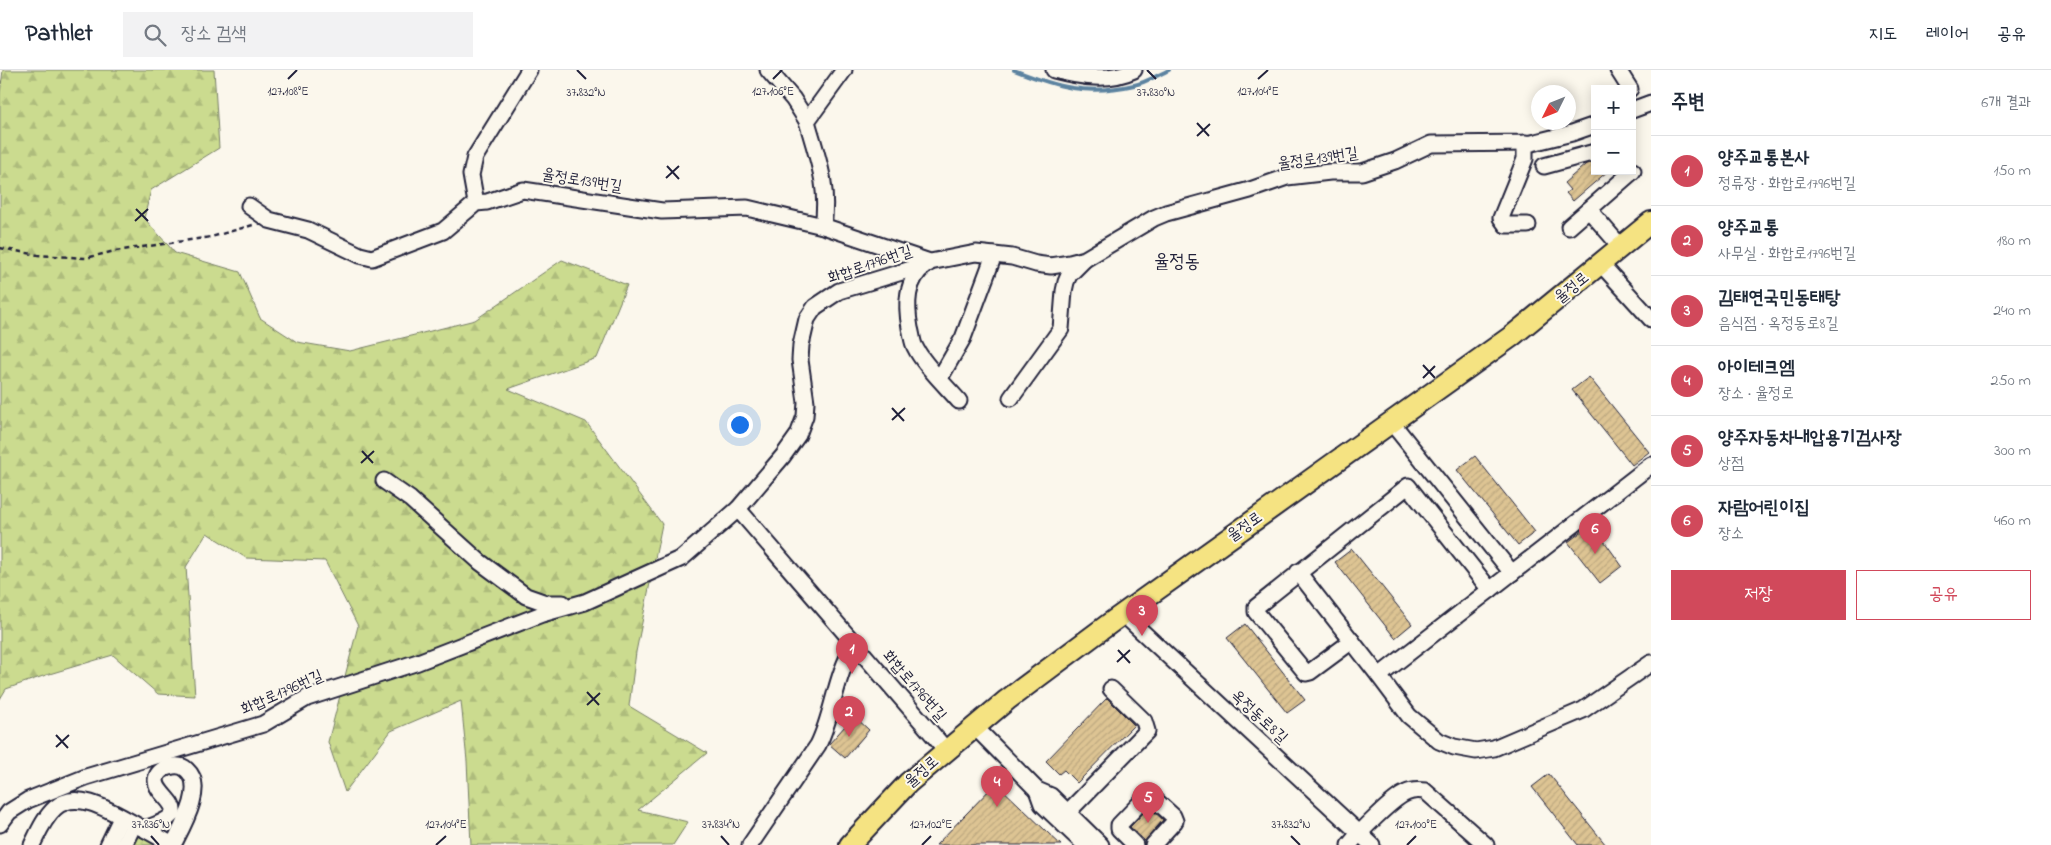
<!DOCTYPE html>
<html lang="ko">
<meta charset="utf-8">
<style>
:root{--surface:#fff;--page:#f2f2f3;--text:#1f2937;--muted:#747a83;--line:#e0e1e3;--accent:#d1495b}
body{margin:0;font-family:"Indie Flower","Poor Story",sans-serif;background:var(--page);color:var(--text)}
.controls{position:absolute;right:15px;top:15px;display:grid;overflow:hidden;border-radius:0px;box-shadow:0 2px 12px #0003}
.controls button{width:45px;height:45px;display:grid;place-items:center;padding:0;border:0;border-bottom:1px solid var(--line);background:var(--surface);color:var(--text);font:25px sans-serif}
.compass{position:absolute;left:1531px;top:15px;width:45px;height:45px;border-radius:50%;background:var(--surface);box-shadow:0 2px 12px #0003;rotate:227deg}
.you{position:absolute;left:739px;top:354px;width:18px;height:18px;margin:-12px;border:4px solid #fff;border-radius:50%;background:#1a73e8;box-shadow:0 0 0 8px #1a73e833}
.badge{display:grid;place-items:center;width:32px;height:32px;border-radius:50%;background:var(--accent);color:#fff;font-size:16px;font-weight:700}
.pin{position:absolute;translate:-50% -41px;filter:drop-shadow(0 1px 2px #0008)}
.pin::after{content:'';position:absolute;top:26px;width:18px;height:15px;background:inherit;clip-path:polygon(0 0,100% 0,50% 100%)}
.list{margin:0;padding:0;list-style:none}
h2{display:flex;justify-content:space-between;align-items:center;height:65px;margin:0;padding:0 20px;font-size:21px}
h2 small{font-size:16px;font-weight:400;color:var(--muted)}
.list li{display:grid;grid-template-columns:32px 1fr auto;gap:15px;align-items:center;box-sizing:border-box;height:70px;padding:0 20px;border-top:1px solid var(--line)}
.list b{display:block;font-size:19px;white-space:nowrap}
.list p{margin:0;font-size:16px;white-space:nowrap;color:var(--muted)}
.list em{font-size:16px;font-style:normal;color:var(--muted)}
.actions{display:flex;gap:10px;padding:15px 20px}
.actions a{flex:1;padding:11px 0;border:1px solid var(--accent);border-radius:0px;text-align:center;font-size:18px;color:var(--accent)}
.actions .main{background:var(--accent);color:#fff}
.icon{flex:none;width:28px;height:28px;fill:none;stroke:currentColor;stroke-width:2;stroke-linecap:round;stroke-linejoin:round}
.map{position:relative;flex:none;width:1651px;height:775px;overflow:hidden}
header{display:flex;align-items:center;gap:30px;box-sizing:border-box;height:70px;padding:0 25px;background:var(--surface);border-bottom:1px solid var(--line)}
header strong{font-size:24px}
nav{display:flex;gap:28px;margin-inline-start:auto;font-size:18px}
.search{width:350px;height:45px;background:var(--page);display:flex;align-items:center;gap:12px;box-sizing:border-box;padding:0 18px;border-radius:0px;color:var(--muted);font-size:19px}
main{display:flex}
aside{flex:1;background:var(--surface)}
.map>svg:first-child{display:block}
.grass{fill:url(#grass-dots);stroke:#767e65}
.forest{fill:url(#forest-firs);stroke:#767e65}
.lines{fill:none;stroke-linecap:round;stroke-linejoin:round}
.stream{stroke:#5c83a0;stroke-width:4}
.building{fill:url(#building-hatch);stroke:#22223b}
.minor-casing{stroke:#22223b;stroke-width:19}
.major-casing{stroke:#22223b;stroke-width:24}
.path{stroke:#22223b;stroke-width:2.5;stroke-dasharray:5 4;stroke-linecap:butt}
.minor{stroke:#fbf7ec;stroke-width:15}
.major{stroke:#f5e382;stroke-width:20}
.ticks{fill:none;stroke:#22223b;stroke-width:2}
.labels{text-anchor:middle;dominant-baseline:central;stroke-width:4;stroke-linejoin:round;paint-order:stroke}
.street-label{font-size:16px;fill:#22223b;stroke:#fbf7ec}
.quarter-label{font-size:19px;fill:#22223b;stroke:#fbf7ec}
.ticks-label{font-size:12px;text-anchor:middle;fill:#22223b;stroke:#fbf7ec;stroke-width:4;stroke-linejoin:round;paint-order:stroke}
</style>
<header>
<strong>Pathlet</strong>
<div class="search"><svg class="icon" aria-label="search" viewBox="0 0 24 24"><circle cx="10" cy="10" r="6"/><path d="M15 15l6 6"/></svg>장소 검색</div>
<nav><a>지도</a><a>레이어</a><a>공유</a></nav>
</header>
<main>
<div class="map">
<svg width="1651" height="775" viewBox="0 0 1651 775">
<defs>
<pattern id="grass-dots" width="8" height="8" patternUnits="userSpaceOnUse" patternTransform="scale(1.25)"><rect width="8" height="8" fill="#cbdb8f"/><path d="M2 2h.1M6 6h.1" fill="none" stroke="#aebc7c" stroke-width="1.8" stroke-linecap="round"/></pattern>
<pattern id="forest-firs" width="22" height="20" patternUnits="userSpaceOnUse" patternTransform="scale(1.25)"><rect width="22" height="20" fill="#cbdb8f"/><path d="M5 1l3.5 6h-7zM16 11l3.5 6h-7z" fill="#aebc7c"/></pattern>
<pattern id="building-hatch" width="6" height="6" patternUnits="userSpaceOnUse" patternTransform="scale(1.25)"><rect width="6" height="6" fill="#ddc493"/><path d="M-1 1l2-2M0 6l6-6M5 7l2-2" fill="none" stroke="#bda880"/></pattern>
</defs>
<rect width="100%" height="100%" fill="#fbf7ec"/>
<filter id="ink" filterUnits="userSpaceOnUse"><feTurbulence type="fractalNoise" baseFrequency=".02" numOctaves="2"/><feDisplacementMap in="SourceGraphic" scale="10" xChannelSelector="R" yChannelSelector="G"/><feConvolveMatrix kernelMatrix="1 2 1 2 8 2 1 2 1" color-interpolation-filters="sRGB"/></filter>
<g filter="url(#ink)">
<polygon class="grass" points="138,767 145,768 156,775 130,775"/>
<polygon class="forest" points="3,0 214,0 219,78 151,120 144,148 175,183 240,202 260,248 297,272 350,281 475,250 562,190 627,215 597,288 508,319 586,352 662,454 636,582 629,636 707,683 638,740 688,752 673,775 471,775 467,691 461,631 391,661 345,722 328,672 358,556 325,491 246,488 207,463 186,497 195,626 158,624 113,585 46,605 6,619 0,629 0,24"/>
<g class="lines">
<path class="stream" d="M1014 0C1057 17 1087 26 1134 15 1145 13 1158 5 1169 0"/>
</g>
<g class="building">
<polygon points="1595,92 1595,101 1608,101 1573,131 1566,123 1570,120 1564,113 1586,94"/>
<polygon points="1589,307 1649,382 1632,395 1572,320"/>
<polygon points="1475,386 1535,462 1518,475 1457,400"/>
<polygon points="1592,454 1622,496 1600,513 1568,472"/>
<polygon points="1352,479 1412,554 1395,568 1335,492"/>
<polygon points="1245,554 1305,630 1287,643 1227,568"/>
<polygon points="1107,628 1134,655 1077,713 1064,700 1059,704 1046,691"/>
<polygon points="854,646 869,660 845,688 829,674"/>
<polygon points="1549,704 1606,775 1578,775 1532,717"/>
<polygon points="996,713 1047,762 1061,775 936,775"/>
<polygon points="1149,737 1163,750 1145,771 1130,757"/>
</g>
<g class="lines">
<defs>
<g id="minor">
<polyline points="768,0 793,29 807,51"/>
<path d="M1054 0C1081 7 1108 12 1134 0"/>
<polyline points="1618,0 1630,19"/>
<polyline points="1632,40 1651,33"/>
<polyline points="1525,73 1525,89 1501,148 1506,155 1528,155"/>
<polyline points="1544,96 1595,82"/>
<polyline points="476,133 471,105 475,87 529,0"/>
<polyline points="249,136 269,150 308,160 360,185 372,188 443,161 476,133 487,132 523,120 662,141 747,138 823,156 930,192 976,183 1012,187 1036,194 1051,196 1070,193 1085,189 1154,148 1166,143 1250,120 1287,107 1330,102 1362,102 1395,91 1431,74 1532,73 1572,63 1595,55"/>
<polyline points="1589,140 1621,177"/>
<path d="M823 156C829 116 818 90 807 51L844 0"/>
<polyline points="1569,157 1633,101"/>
<polyline points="1601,194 1651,249"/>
<path d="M926 195C905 210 906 236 910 258 912 264 912 272 915 277 923 294 946 316 959 331"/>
<polyline points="940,308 963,268 994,185"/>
<polyline points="1011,328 1061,259 1064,221 1066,212 1069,205 1084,190"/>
<polyline points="1392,353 1512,503"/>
<polyline points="384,411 410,429 480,492 526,526 546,533 563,533"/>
<polyline points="738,439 947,681"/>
<polyline points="1298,502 1379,606 1651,395"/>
<polyline points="1123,544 1372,775"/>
<polyline points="1352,571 1310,602 1306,603 1256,542 1256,537 1408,416 1490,520"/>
<polyline points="1379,606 1409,646 1439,671 1454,677 1476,681 1494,678 1583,640 1651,593"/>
<polyline points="975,657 1037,720 1051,726 1101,775"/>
<polyline points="1037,720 1042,734 1085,775"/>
<polyline points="1068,742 1147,661 1144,651 1111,619"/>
<polyline points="0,754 9,742 28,730 86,707 263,654 307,628 418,592 542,544 585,532 682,488 738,439 783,386 798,365 805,346 806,332 800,290 801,275 807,249 815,237 839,221 928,194"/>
<polyline points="144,759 173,775"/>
<path d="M32 775C38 763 44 748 55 738 79 716 121 748 144 759 206 740 148 727 157 706 159 701 165 698 169 697 176 695 182 695 187 700 206 717 182 757 173 775"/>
<polyline points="108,775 121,748"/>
<polyline points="124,775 134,754"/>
<path d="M750 775 818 675C834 643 835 604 855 575"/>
<polyline points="1135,775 1119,759 1119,755 1145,728 1151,726 1173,746 1175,751 1153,775"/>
<path d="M1349 775C1359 763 1392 729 1406 723 1412 720 1418 720 1425 721L1486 775"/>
</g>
<polyline id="major" points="850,775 908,713 1007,630 1113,551 1512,266 1651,152"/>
</defs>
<use href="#minor" class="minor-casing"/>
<use href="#major" class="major-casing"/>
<polyline class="path" points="0,178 38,185 86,188 115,181 211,167 253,155"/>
<use href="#minor" class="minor"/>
<use href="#major" class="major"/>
</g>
</g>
<path class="ticks" d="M577 0 586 9M1147 0 1156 9M288 9 297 0M773 9 782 0M1258 9 1268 0M1197 53 1209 66M1197 66 1210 54M667 96 679 109M666 108 679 96M136 139 148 151M135 151 148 139M1423 295 1435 308M1423 308 1435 296M892 338 904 351M892 350 905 338M362 381 373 393M361 393 374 381M1118 580 1130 593M1117 592 1130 580M587 622 599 635M587 635 600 623M56 665 68 678M56 677 69 665M151 766 159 775M721 766 729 775M1291 766 1300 775M436 775 446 766M922 775 931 766M1407 775 1416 766"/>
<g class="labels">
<g class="street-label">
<text transform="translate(1318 89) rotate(-8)">율정로139번길</text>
<text transform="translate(582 111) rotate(9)">율정로139번길</text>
<text transform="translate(870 195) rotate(-19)">화합로1796번길</text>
<text transform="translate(1572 218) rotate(-39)">율정로</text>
<text transform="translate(1245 457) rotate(-35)">율정로</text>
<text transform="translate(914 616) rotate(49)">화합로1796번길</text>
<text transform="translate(282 623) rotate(-24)">화합로1796번길</text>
<text transform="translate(1259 647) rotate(43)">옥정동로8길</text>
<text transform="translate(922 702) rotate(-41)">율정로</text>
</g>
<g class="quarter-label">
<text x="1177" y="192">율정동</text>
</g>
</g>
<g class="ticks-label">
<text x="288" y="25">127.108°E</text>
<text x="773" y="25">127.106°E</text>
<text x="1258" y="25">127.104°E</text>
<text x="586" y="26">37.832°N</text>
<text x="1156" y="26">37.830°N</text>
<text x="151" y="758">37.836°N</text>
<text x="721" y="758">37.834°N</text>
<text x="1291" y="758">37.832°N</text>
<text x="446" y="758">127.104°E</text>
<text x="931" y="758">127.102°E</text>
<text x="1416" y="758">127.100°E</text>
</g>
</svg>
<div class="controls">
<button>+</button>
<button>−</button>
</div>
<svg class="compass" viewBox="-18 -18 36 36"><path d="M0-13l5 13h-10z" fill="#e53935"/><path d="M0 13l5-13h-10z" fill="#747a83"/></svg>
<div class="you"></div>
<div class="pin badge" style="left:852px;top:604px">1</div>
<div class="pin badge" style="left:849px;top:667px">2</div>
<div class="pin badge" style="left:1142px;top:566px">3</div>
<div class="pin badge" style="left:997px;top:737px">4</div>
<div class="pin badge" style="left:1148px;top:753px">5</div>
<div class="pin badge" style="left:1595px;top:484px">6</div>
</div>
<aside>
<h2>주변<small>6개 결과</small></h2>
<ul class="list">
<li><span class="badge">1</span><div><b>양주교통본사</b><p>정류장 · 화합로1796번길</p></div><em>150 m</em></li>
<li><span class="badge">2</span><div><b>양주교통</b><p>사무실 · 화합로1796번길</p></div><em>180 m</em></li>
<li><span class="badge">3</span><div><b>김태연국민동태탕</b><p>음식점 · 옥정동로8길</p></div><em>240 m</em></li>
<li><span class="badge">4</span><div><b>아이테크엠</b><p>장소 · 율정로</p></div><em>250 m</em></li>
<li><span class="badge">5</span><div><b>양주자동차내압용기검사장</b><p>상점</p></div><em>300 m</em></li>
<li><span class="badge">6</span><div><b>자람어린이집</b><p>장소</p></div><em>460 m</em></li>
</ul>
<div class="actions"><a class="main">저장</a><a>공유</a></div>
</aside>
</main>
